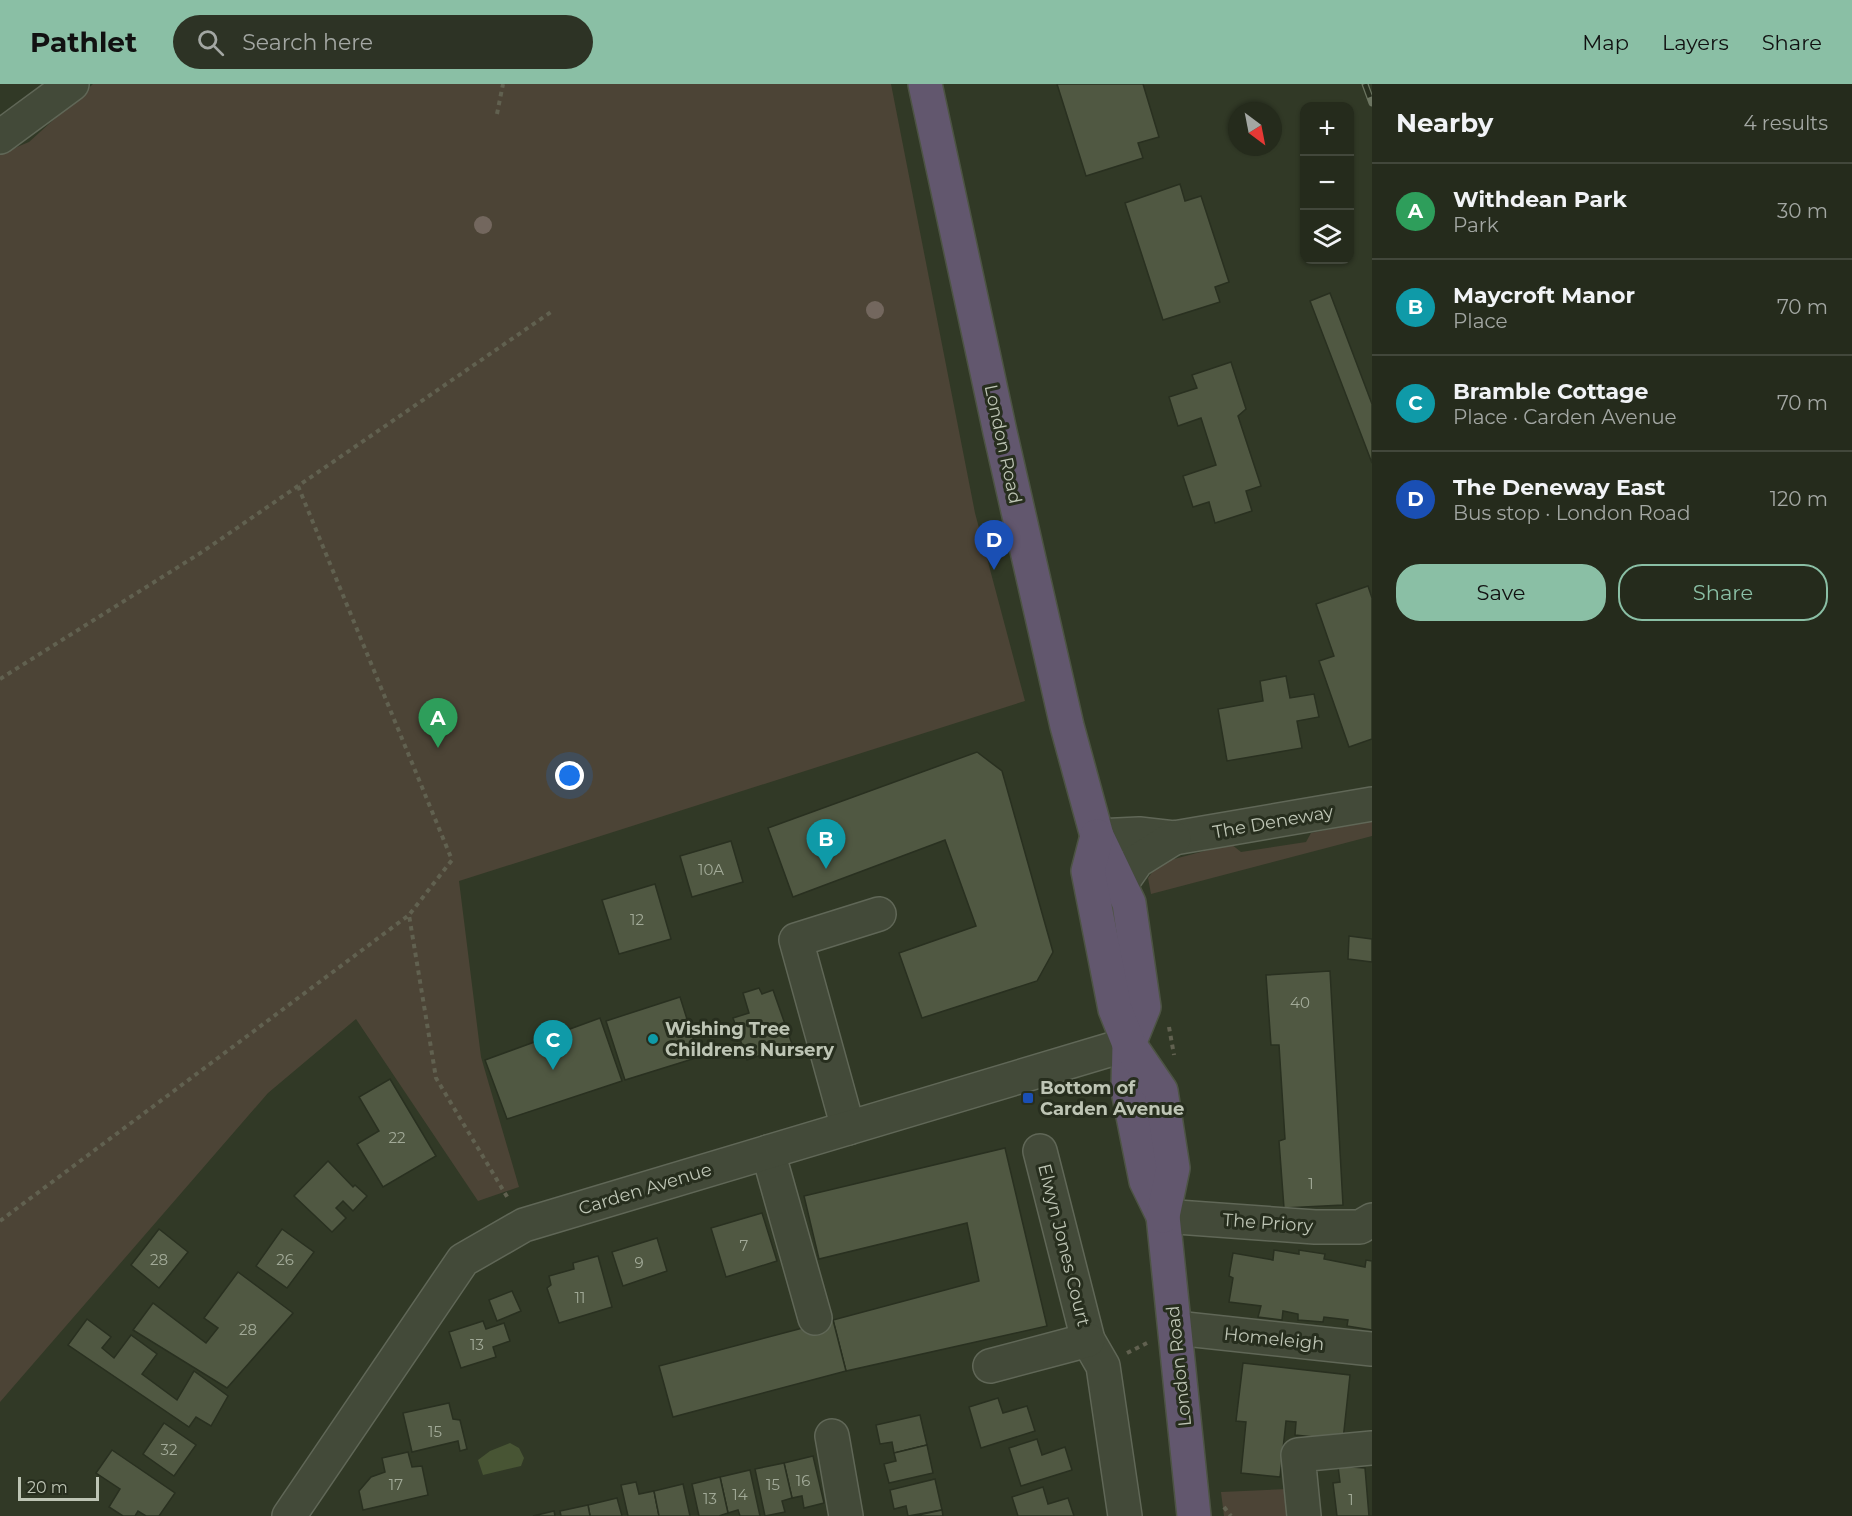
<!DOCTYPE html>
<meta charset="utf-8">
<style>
:root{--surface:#252b1c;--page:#2d3325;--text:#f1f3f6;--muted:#a3a7a3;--line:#42473b;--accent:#8abfa5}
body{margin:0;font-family:Montserrat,sans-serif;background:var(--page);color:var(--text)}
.controls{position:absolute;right:18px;top:18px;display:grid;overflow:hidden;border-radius:12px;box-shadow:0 2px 4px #0004}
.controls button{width:54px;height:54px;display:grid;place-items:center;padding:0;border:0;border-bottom:2px solid var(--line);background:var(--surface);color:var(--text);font:30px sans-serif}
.compass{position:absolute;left:1228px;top:18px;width:54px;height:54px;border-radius:50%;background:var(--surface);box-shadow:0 2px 4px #0004;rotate:148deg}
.scale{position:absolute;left:18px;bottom:15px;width:81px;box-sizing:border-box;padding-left:6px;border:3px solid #bec5b5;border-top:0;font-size:16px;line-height:21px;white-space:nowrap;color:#bec5b5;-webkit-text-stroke:4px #272e1e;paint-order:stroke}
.you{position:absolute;left:570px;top:692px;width:21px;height:21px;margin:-15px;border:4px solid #fff;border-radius:50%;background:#1a73e8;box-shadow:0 0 0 9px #1a73e833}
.badge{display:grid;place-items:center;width:39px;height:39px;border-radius:50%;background:var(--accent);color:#fff;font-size:20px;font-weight:700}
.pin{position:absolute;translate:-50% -50px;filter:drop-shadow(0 2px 3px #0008)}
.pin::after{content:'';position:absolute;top:32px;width:21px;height:18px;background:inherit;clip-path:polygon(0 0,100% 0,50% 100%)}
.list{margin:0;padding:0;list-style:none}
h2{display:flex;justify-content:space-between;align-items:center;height:78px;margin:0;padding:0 24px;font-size:26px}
h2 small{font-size:20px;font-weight:400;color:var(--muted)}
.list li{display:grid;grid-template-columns:39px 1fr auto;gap:18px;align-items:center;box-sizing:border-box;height:96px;padding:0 24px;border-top:2px solid var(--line)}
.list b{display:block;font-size:22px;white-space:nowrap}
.list p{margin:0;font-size:20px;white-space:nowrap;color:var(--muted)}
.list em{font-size:20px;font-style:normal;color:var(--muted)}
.actions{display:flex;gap:12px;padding:18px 24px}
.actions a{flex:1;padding:14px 0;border:2px solid var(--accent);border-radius:24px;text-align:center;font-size:21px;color:var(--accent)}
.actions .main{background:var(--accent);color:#111}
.icon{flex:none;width:33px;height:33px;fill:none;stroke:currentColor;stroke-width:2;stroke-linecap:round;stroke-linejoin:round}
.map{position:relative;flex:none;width:1372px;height:1432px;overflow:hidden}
header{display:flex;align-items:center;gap:36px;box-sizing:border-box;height:84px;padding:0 30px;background:var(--accent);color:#111}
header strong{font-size:28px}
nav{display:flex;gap:33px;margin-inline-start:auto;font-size:21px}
.search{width:420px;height:54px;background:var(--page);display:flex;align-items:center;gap:15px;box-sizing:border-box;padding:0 21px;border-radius:33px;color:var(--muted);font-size:22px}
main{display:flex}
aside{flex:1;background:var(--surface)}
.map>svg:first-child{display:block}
.green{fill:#4c4436}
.water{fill:#485534}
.building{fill:#505842;stroke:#293020;stroke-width:1.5}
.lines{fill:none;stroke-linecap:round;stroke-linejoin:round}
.minor-casing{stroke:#606757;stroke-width:36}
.highway-casing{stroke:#4d5444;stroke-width:36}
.path{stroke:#616150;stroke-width:4;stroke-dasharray:4.5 4.5;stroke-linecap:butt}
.minor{stroke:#434a39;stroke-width:33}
.highway{stroke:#62576e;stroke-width:33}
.rail-casing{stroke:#6c7561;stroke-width:7}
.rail{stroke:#272e1e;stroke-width:4.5;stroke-dasharray:14;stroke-linecap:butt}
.tree{fill:#73675e}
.culture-dot{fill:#0f9aa8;stroke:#272e1e;stroke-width:2}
.transit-dot{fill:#1a4fb4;stroke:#272e1e;stroke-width:2}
.labels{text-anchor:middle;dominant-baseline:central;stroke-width:6;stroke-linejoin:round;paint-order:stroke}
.number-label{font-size:15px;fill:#a2aa98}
.street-label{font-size:18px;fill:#bec5b5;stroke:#272e1e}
.poi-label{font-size:18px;font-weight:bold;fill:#bec5b5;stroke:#272e1e;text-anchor:start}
</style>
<header>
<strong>Pathlet</strong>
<div class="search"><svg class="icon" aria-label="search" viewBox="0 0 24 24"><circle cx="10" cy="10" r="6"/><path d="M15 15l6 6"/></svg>Search here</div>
<nav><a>Map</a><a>Layers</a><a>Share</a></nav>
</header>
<main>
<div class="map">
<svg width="1372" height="1432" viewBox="0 0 1372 1432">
<rect width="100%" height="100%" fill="#313926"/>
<g class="green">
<polygon points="93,0 891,0 975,429 1025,617 459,797 481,973 519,1103 478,1117 356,935 268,1009 0,1318 0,70 29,58"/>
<polygon points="1372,736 1372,752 1151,810 1148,794 1159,779 1231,760 1241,768 1306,758 1311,749"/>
<polygon points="1287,1405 1291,1432 1224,1432 1221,1408"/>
</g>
<polygon class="water" points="510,1359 519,1364 524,1374 521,1382 483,1391 478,1376 490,1367"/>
<g class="building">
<polygon points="1057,0 1143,0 1159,53 1138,59 1143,74 1086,92"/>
<polygon points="1180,100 1185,117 1201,112 1229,198 1215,203 1220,218 1163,236 1125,119"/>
<polygon points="1330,209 1372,320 1372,379 1310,217"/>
<polygon points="1231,278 1246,325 1238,332 1261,402 1246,407 1252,427 1215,439 1209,418 1193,423 1183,392 1216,381 1201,334 1178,342 1169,313 1197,304 1192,291"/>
<polygon points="1368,502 1372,514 1372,655 1349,663 1319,577 1334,572 1316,520"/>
<polygon points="1286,592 1290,614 1314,610 1319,633 1297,637 1302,664 1227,677 1218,625 1263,617 1260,597"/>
<polygon points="977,668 1002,687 1053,868 1037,897 922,934 899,869 976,842 945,756 793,813 768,744"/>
<polygon points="731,757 743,798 692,813 680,772"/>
<polygon points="655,800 671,855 619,870 602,816"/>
<polygon points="1349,852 1372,855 1372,878 1348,875"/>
<polygon points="1330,887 1343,1121 1284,1124 1279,1057 1285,1055 1279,961 1271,961 1266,891"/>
<polygon points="759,904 762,910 773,906 792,960 747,976 733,934 749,929 743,909"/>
<polygon points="680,913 699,973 625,996 606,937"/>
<polygon points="600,934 622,997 507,1035 485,976"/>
<polygon points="390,995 436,1072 383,1103 357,1060 379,1047 359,1013"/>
<polygon points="1005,1064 1047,1242 846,1287 833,1236 979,1197 967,1139 819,1175 804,1112"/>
<polygon points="328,1077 353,1103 355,1101 367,1112 353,1127 343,1117 336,1124 346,1134 332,1148 294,1112"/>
<polygon points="762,1129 777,1177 726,1193 711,1144"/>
<polygon points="159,1145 188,1168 159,1204 131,1181"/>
<polygon points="282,1145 314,1168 287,1204 256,1182"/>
<polygon points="657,1154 667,1187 623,1202 612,1168"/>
<polygon points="1274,1166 1299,1170 1299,1166 1325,1170 1324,1175 1365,1183 1366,1176 1372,1177 1372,1246 1347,1242 1348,1236 1324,1233 1323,1238 1298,1236 1298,1230 1283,1227 1282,1236 1258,1233 1261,1222 1229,1218 1233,1194 1229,1192 1233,1169 1273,1176"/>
<polygon points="598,1172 612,1223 559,1239 547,1204 551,1201 549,1192 574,1185 573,1179"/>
<polygon points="238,1188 293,1229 227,1304 133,1246 153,1219 206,1259 218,1244 204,1234"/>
<polygon points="512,1207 521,1227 497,1237 489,1216"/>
<polygon points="87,1235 111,1253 102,1264 114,1274 131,1251 157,1270 142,1290 177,1316 194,1287 228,1312 211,1342 196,1333 189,1343 68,1261"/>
<polygon points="833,1236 846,1287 673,1333 659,1282"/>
<polygon points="483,1237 486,1245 504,1239 510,1257 493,1263 496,1273 461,1284 449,1248"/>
<polygon points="1243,1279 1350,1291 1343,1356 1295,1351 1296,1338 1286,1337 1280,1393 1241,1389 1246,1338 1236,1337"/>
<polygon points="998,1314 1003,1329 1027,1322 1035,1347 981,1364 969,1323"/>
<polygon points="449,1319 453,1335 460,1336 467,1365 460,1367 458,1357 412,1368 403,1329"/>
<polygon points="920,1331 927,1361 894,1369 892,1358 880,1360 876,1341"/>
<polygon points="164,1339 196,1361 174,1392 143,1370"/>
<polygon points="1037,1355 1042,1371 1065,1363 1072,1386 1021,1402 1009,1364"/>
<polygon points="927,1361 933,1389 889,1399 884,1380 896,1377 894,1369"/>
<polygon points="112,1366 175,1409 159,1432 146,1432 138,1427 135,1432 123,1432 109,1423 120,1405 96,1389"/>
<polygon points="408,1368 412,1383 422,1382 428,1411 363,1426 359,1407 371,1393 385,1388 382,1374"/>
<polygon points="813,1372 824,1419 804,1424 802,1412 792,1414 784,1379"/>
<polygon points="784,1379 792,1414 782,1417 785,1428 765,1432 755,1385"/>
<polygon points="1338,1382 1365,1384 1369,1432 1372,1432 1337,1432 1333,1399 1340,1398"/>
<polygon points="750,1386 760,1432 740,1432 738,1426 728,1429 720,1393"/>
<polygon points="720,1393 728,1429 719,1432 699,1432 692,1400"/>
<polygon points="935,1395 942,1426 908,1432 906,1422 894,1425 890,1406"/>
<polygon points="636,1398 639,1410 654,1407 659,1432 628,1432 621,1401"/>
<polygon points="683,1400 690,1432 659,1432 654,1407"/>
<polygon points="1043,1403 1048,1420 1068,1414 1074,1432 1018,1432 1012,1413"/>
<polygon points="617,1414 622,1432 590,1432 588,1421"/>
<polygon points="588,1421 590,1432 561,1432 560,1427"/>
<polygon points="942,1426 943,1432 914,1432"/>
<polygon points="554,1427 555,1432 533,1432"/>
</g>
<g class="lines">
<defs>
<g id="minor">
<polyline points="0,53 72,0"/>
<polyline points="1097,752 1139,750 1174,754 1372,720"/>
<polyline points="1121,800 1137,777 1174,754"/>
<polyline points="848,1044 796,856 879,830"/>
<polyline points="1040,1067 1088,1256 1103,1282 1125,1432"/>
<polyline points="768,1068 815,1234"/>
<polyline points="1163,1132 1315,1143 1360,1143 1372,1136"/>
<polyline points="1176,1244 1372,1265"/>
<polyline points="990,1282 1088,1256"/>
<polyline points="832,1352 846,1432"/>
<polyline points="289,1432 463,1176 524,1141 1129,960"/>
<polyline points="1304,1432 1298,1371 1372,1364"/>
</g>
<g id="highway">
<polyline points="925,0 1000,348 1067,642 1097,752 1129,819 1144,923 1129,960 1128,1007 1146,1097 1163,1132 1194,1432"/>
<polyline points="1097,752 1088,787 1115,925 1129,960 1161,1007 1173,1084 1163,1132"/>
</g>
</defs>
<use href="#minor" class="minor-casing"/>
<use href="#highway" class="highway-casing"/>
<g class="path">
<polyline points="497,30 503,0"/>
<polyline points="298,402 452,776 409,831"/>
<polyline points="0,595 202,468 551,228"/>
<polyline points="1169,943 1174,971"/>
<polyline points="0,1137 409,831 436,994 509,1116"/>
<polyline points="1127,1269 1147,1259"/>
<polyline points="1224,1423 1231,1432"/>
</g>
<use href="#minor" class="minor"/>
<use href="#highway" class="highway"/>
<defs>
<polyline id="rail" points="1365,0 1372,19"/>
</defs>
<use href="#rail" class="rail-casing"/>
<use href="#rail" class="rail"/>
</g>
<g class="tree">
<circle cx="483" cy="141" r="9"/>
<circle cx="875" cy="226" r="9"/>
</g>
<circle class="culture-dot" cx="653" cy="955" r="6"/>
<rect class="transit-dot" x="1022" y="1008" width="12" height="12" rx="3"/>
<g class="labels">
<g class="number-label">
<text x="711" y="785">10A</text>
<text x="637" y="835">12</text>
<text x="1300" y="918">40</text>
<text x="397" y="1053">22</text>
<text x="1311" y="1099">1</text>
<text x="744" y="1161">7</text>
<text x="159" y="1175">28</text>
<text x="285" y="1175">26</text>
<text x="639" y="1178">9</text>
<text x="580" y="1213">11</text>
<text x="248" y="1245">28</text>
<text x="477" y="1260">13</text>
<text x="435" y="1347">15</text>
<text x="169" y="1365">32</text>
<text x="803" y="1396">16</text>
<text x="396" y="1400">17</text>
<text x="773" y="1400">15</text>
<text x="740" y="1410">14</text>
<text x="710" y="1414">13</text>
<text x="1351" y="1415">1</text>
</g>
<g class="street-label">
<text transform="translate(1003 360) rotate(78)">London Road</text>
<text transform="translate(1273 738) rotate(-10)">The Deneway</text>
<text transform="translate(645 1105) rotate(-17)">Carden Avenue</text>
<text transform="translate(1268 1139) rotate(4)">The Priory</text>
<text transform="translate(1064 1161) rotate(76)">Elwyn Jones Court</text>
<text transform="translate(1274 1255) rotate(6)">Homeleigh</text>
<text transform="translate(1179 1282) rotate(-96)">London Road</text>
</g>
<g class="poi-label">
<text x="665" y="945">Wishing Tree<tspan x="665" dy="21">Childrens Nursery</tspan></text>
<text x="1040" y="1004">Bottom of<tspan x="1040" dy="21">Carden Avenue</tspan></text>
</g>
</g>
</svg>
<div class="controls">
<button>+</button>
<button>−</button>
<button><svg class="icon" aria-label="layers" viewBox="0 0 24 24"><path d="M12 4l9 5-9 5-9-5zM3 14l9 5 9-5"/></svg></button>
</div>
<svg class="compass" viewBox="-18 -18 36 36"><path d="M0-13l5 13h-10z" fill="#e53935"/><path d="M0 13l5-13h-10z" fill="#a3a7a3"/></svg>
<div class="scale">20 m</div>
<div class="you"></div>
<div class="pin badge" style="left:438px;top:664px;background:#2e9e5b">A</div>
<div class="pin badge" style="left:826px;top:785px;background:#0f9aa8">B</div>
<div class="pin badge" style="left:553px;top:986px;background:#0f9aa8">C</div>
<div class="pin badge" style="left:994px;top:486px;background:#1a4fb4">D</div>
</div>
<aside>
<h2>Nearby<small>4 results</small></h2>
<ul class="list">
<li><span class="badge" style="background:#2e9e5b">A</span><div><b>Withdean Park</b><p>Park</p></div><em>30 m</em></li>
<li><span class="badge" style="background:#0f9aa8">B</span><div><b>Maycroft Manor</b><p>Place</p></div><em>70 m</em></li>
<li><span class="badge" style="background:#0f9aa8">C</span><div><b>Bramble Cottage</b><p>Place · Carden Avenue</p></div><em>70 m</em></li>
<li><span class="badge" style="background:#1a4fb4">D</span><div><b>The Deneway East</b><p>Bus stop · London Road</p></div><em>120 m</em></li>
</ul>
<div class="actions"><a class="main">Save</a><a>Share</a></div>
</aside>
</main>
